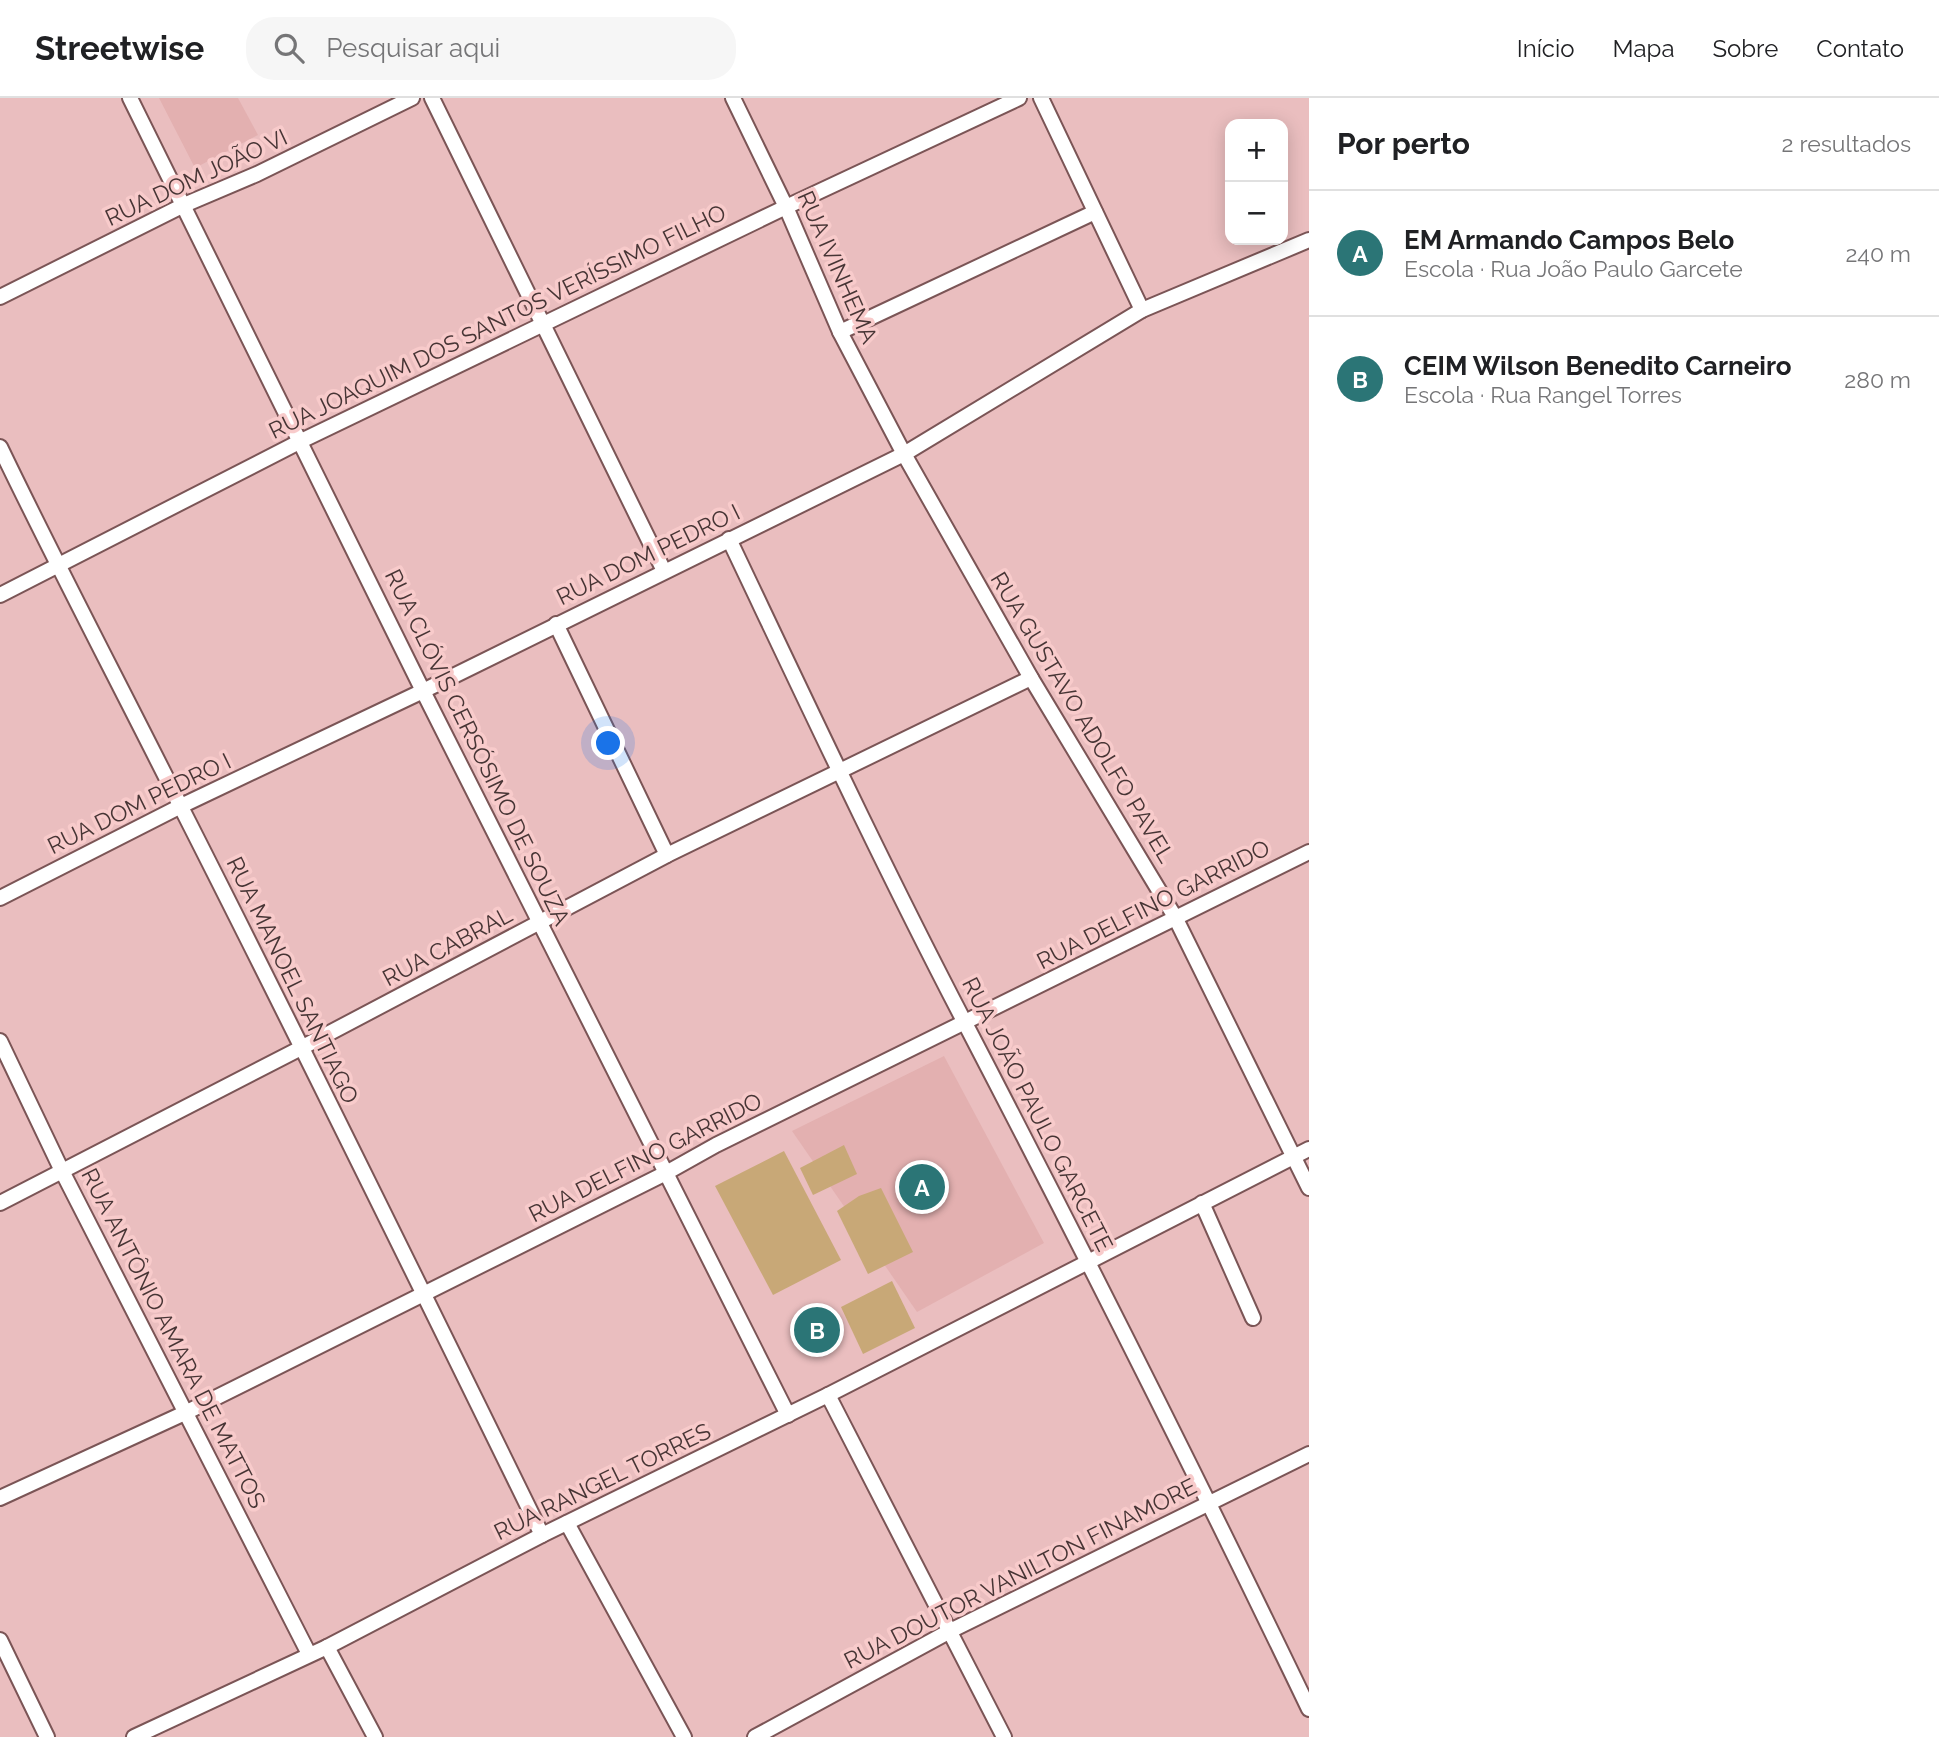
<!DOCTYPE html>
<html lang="pt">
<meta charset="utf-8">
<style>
:root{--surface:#fff;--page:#f6f6f6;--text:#202124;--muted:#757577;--line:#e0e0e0;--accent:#2b7576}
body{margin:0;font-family:Raleway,sans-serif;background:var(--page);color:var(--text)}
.controls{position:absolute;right:21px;top:21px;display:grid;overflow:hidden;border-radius:14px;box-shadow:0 4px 18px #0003}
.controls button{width:63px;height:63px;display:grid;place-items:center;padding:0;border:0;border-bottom:2px solid var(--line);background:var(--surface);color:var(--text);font:35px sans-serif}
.you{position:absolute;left:609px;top:646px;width:24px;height:24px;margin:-18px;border:5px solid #fff;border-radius:50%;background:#1a73e8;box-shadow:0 0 0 10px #1a73e833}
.badge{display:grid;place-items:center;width:46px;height:46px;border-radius:50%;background:var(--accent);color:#fff;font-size:23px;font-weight:700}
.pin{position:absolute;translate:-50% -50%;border:4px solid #fff;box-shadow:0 2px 7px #0006}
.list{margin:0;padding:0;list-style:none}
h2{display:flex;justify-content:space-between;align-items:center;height:91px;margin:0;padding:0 28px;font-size:30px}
h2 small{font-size:23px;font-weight:400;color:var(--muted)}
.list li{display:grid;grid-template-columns:46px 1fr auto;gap:21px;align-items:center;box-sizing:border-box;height:126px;padding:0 28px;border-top:2px solid var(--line)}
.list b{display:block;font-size:26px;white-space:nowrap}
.list p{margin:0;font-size:23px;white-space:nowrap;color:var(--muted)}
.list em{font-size:23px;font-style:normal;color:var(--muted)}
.icon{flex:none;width:38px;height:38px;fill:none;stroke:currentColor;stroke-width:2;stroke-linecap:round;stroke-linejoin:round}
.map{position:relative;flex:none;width:1309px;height:1639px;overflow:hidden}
header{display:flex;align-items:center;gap:42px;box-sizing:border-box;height:98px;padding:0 35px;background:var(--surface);border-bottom:2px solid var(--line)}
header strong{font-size:33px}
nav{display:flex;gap:38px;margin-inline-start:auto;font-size:24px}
.search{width:490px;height:63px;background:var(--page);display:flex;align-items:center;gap:18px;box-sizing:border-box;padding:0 24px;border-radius:28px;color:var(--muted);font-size:26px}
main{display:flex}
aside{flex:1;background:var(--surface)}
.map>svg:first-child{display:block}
.built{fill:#e3b0b0}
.green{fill:#c8a877}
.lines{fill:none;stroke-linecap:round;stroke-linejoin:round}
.minor-casing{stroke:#7b5556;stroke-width:18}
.minor{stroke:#fff;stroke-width:14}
.labels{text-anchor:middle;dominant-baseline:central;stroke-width:7;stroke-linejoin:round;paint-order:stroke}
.street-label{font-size:23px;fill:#473535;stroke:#f8cbcb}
</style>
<header>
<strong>Streetwise</strong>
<div class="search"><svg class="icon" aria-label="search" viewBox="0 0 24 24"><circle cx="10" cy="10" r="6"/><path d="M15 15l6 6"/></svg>Pesquisar aqui</div>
<nav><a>Início</a><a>Mapa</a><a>Sobre</a><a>Contato</a></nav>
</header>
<main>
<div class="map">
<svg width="1309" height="1639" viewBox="0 0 1309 1639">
<rect width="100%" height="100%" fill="#eabebf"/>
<g class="built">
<polygon points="159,0 238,0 258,37 195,70"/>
<polygon points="944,958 1044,1145 917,1214 792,1033"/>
</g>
<g class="green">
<polygon points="844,1047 857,1076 813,1097 800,1070"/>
<polygon points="784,1053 841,1162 773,1197 715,1088"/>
<polygon points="881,1090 913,1154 868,1176 837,1113 859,1098"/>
<polygon points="892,1183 915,1230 863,1256 841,1209"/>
</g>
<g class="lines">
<defs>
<g id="minor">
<polyline points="130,0 423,593 788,1317"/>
<polyline points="432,0 664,473"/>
<polyline points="733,0 786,109 840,234 904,356 1031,580 1175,819 1309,1090"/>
<polyline points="1041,0 1142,212"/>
<polyline points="0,199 184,107 257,76 412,0"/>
<polyline points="840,234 1095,114"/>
<path d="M0 349C58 470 121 589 181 709 304 951 423 1194 542 1437"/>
<path d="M729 441C806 603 882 766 965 925 1083 1152 1198 1380 1309 1611"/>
<polyline points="0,497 301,343 786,109 1019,0"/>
<polyline points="556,526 667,757"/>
<polyline points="0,800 181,708 423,593 904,356 1142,212 1309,142"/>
<polyline points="0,943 62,1073 309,1556"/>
<polyline points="0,1105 301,950 667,757 1031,580"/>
<polyline points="1202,1105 1253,1220"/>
<polyline points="828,1297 1004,1639"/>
<polyline points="0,1400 187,1314 666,1075 716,1047 1309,754"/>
<polyline points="567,1425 684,1639"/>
<polyline points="0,1542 47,1639"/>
<polyline points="327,1549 375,1639"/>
<polyline points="134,1639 327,1549 542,1437 828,1297 1309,1051"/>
<polyline points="755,1639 950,1533 1309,1356"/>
</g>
</defs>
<use href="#minor" class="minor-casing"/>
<use href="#minor" class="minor"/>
</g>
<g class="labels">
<g class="street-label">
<text transform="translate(196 79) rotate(-25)">RUA DOM JOÃO VI</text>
<text transform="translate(838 169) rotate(66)">RUA IVINHEMA</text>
<text transform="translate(497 223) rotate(-26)">RUA JOAQUIM DOS SANTOS VERÍSSIMO FILHO</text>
<text transform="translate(648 456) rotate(-26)">RUA DOM PEDRO I</text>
<text transform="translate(1083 619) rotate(59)">RUA GUSTAVO ADOLFO PAVEL</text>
<text transform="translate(478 649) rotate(64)">RUA CLÓVIS CERSÓSIMO DE SOUZA</text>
<text transform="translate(139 705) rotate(-26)">RUA DOM PEDRO I</text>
<text transform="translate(1153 806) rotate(-27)">RUA DELFINO GARRIDO</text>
<text transform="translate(447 848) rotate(-28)">RUA CABRAL</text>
<text transform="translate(293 882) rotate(64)">RUA MANOEL SANTIAGO</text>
<text transform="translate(1038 1016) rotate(63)">RUA JOÃO PAULO GARCETE</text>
<text transform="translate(645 1059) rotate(-27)">RUA DELFINO GARRIDO</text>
<text transform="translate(174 1240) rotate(63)">RUA ANTÔNIO AMARA DE MATTOS</text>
<text transform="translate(602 1383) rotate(-26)">RUA RANGEL TORRES</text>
<text transform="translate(1020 1475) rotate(-27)">RUA DOUTOR VANILTON FINAMORE</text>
</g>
</g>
</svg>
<div class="controls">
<button>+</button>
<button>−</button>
</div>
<div class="you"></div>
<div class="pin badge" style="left:922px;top:1089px">A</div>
<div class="pin badge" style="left:817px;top:1232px">B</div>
</div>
<aside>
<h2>Por perto<small>2 resultados</small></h2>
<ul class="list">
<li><span class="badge">A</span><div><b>EM Armando Campos Belo</b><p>Escola · Rua João Paulo Garcete</p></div><em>240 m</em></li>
<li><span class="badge">B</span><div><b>CEIM Wilson Benedito Carneiro</b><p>Escola · Rua Rangel Torres</p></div><em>280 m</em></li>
</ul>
</aside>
</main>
